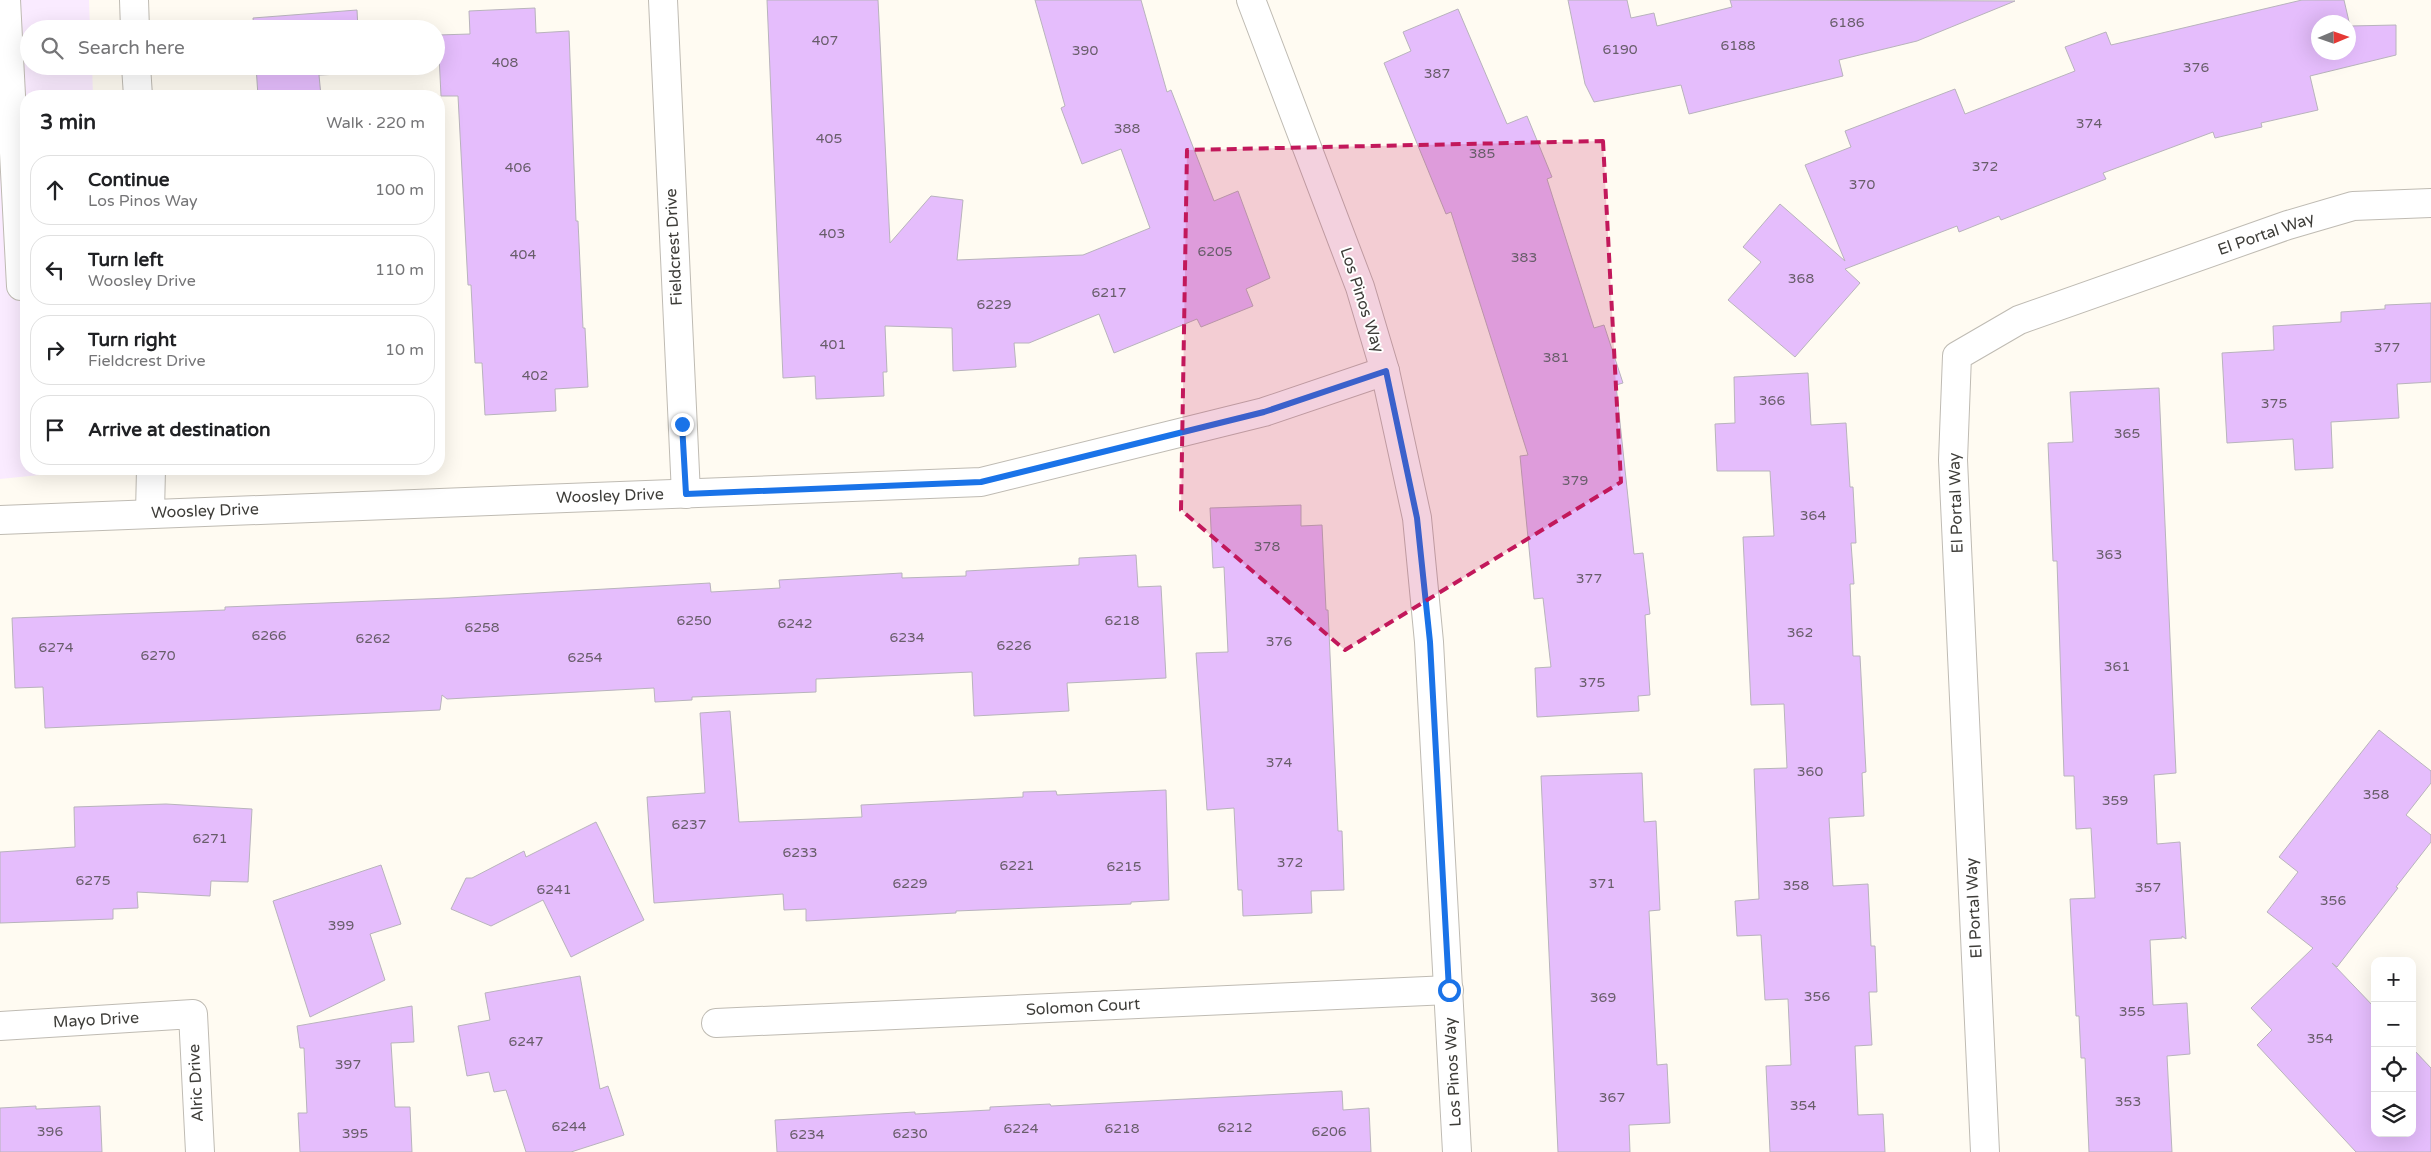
<!DOCTYPE html>
<meta charset="utf-8">
<style>
:root{--surface:#fff;--page:#f2f2f2;--text:#202124;--muted:#757577;--line:#e0e0e0}
body{margin:0;font-family:"Varela Round",sans-serif;background:var(--page);color:var(--text)}
.controls{position:absolute;right:15px;bottom:15px;display:grid;overflow:hidden;border-radius:10px;box-shadow:0 5px 20px #0002}
.controls button{width:45px;height:45px;display:grid;place-items:center;padding:0;border:0;border-bottom:1px solid var(--line);background:var(--surface);color:var(--text);font:25px sans-serif}
.compass{position:absolute;left:2311px;top:15px;width:45px;height:45px;border-radius:50%;background:var(--surface);box-shadow:0 5px 20px #0002;rotate:88deg}
.stop{position:absolute;width:15px;height:15px;margin:-11px;border:4px solid #1a73e8;border-radius:50%;background:#fff}
.stop.end{background:#1a73e8;border-color:#fff;box-shadow:0 1px 5px #0008}
.list{margin:0;padding:0;list-style:none}
h2{display:flex;justify-content:space-between;align-items:center;height:65px;margin:0;padding:0 20px;font-size:21px}
h2 small{font-size:16px;font-weight:400;color:var(--muted)}
.list li{display:grid;grid-template-columns:32px 1fr auto;gap:15px;align-items:center;box-sizing:border-box;height:70px;margin:0 10px 10px;padding:0 10px;border:1px solid var(--line);border-radius:20px}
.list b{display:block;font-size:19px;white-space:nowrap}
.list p{margin:0;font-size:16px;white-space:nowrap;color:var(--muted)}
.list em{font-size:16px;font-style:normal;color:var(--muted)}
.icon{flex:none;width:28px;height:28px;fill:none;stroke:currentColor;stroke-width:2;stroke-linecap:round;stroke-linejoin:round}
.map{position:relative;flex:none;width:2431px;height:1152px;overflow:hidden}
.search{position:absolute;background:var(--surface);box-shadow:0 5px 20px #0002;left:20px;top:20px;width:425px;height:55px;display:flex;align-items:center;gap:12px;box-sizing:border-box;padding:0 18px;border-radius:28px;color:var(--muted);font-size:19px}
.panel{position:absolute;background:var(--surface);box-shadow:0 5px 20px #0002;left:20px;top:90px;width:425px;height:385px;border-radius:20px}
.map>svg:first-child{display:block}
.education{fill:#faebff}
.building{fill:#e5bdfc;stroke:#b8b3bc;fill-rule:evenodd}
.lines{fill:none;stroke-linecap:round;stroke-linejoin:round}
.minor-casing{stroke:#bfbbb3;stroke-width:30}
.minor{stroke:#fff;stroke-width:28}
.route{stroke:#1a73e8;stroke-width:6}
.marked{fill:#c2185b;fill-opacity:0.2;stroke:#c2185b;stroke-width:4;stroke-dasharray:10 6;stroke-linejoin:round}
.labels{text-anchor:middle;dominant-baseline:central;stroke-width:4;stroke-linejoin:round;paint-order:stroke}
.number-label{font-size:14px;fill:#685d6a}
.street-label{font-size:16px;fill:#3e3d39;stroke:#fff}
</style>
<div class="map">
<svg width="2431" height="1152" viewBox="0 0 2431 1152">
<rect width="100%" height="100%" fill="#fffbf2"/>
<polygon class="education" points="0,0 89,0 90,29 29,29 29,66 92,66 93,96 26,96 26,469 99,469 0,479"/>
<g class="building">
<polygon points="767,0 878,0 890,243 931,196 963,200 957,260 1083,255 1150,228 1121,149 1082,164 1061,108 1065,106 1035,0 1141,0 1167,92 1171,90 1214,201 1238,191 1270,278 1246,289 1253,306 1201,327 1197,319 1114,353 1099,314 1029,343 1014,343 1016,367 953,371 952,328 885,326 887,372 883,372 884,396 816,399 815,376 783,378"/>
<polygon points="1568,0 1627,0 1631,18 1654,13 1657,26 1732,7 1730,0 2015,1 1917,41 1839,60 1843,76 1689,114 1681,85 1594,102 1585,84"/>
<path d="M2302 0H2344L2350 26 2396 25V55L2310 76 2318 110 2261 123 2262 127 2215 138 2213 132 2103 173 2106 179 2001 220 1999 216 1959 232 1957 226 1845 269 1860 283 1795 357 1728 300 1761 262 1743 247 1780 204 1845 261 1805 165 1851 147 1845 131 1955 89 1965 114 2075 71 2065 47 2106 32 2111 45ZM2318 22H2348V52H2318Z"/>
<polygon points="535,8 536,33 569,31 576,221 578,221 583,328 585,328 588,387 555,389 556,411 485,415 482,363 475,363 471,285 468,285 458,96 441,96 438,35 470,34 469,11"/>
<polygon points="1458,9 1507,124 1527,116 1552,177 1547,179 1594,328 1604,325 1623,383 1616,385 1634,554 1643,553 1650,614 1645,615 1650,695 1638,696 1639,711 1537,717 1535,668 1551,667 1543,598 1534,599 1520,456 1528,455 1451,212 1446,214 1384,63 1411,51 1403,32"/>
<polygon points="357,10 358,29 254,29 253,18"/>
<polygon points="256,66 360,66 361,73 319,75 321,96 258,96"/>
<polygon points="2431,303 2431,382 2397,384 2399,418 2331,422 2333,468 2295,470 2293,439 2227,443 2222,353 2274,350 2273,326 2341,322 2341,312 2385,309 2385,305"/>
<polygon points="1808,373 1811,425 1846,423 1850,487 1853,487 1856,543 1851,543 1854,584 1850,584 1853,656 1860,656 1866,772 1862,773 1864,816 1829,818 1833,886 1868,884 1871,946 1875,946 1877,992 1869,992 1872,1045 1855,1046 1858,1115 1883,1114 1885,1152 1770,1152 1766,1066 1791,1065 1788,999 1765,1000 1761,935 1737,936 1735,901 1759,899 1754,769 1787,768 1784,704 1751,705 1743,537 1774,536 1770,471 1717,471 1715,424 1735,423 1734,377"/>
<polygon points="2159,388 2176,773 2154,775 2157,844 2180,842 2186,939 2182,936 2182,938 2150,940 2153,1005 2187,1003 2190,1054 2167,1056 2172,1152 2089,1152 2085,1058 2081,1058 2079,1016 2076,1016 2070,899 2095,898 2091,828 2076,829 2074,776 2064,776 2057,561 2053,561 2048,443 2073,442 2070,392"/>
<polygon points="1301,505 1301,526 1322,525 1326,610 1328,610 1338,831 1342,831 1344,890 1311,891 1312,913 1243,916 1242,890 1238,890 1234,808 1207,810 1196,653 1228,652 1224,567 1213,568 1210,508"/>
<polygon points="1136,555 1138,587 1161,586 1166,678 1067,683 1069,711 974,716 972,672 816,679 816,692 692,697 692,700 655,702 654,688 447,699 442,695 440,710 45,728 43,687 15,688 12,618 225,610 225,607 449,598 710,583 711,592 780,588 779,580 902,573 902,578 966,576 966,571 1079,565 1079,558"/>
<polygon points="730,711 739,822 862,817 861,805 1023,797 1023,792 1056,791 1057,795 1166,790 1169,900 1131,902 1131,904 956,911 956,913 806,921 806,909 784,910 783,894 654,903 647,797 705,793 700,713"/>
<polygon points="2379,730 2431,771 2431,783 2406,815 2431,835 2431,842 2396,887 2398,888 2337,967 2332,963 2375,1008 2375,1133 2412,1133 2414,1050 2431,1068 2431,1152 2356,1152 2257,1045 2272,1030 2251,1008 2313,948 2267,912 2298,872 2279,857"/>
<polygon points="1642,773 1644,822 1656,821 1660,910 1649,911 1657,1065 1667,1064 1670,1123 1629,1125 1630,1152 1558,1152 1541,776"/>
<polygon points="166,804 252,809 248,882 211,881 210,896 137,892 138,908 113,909 113,919 0,923 0,852 75,847 74,807"/>
<polygon points="596,822 644,920 571,957 543,900 491,926 451,909 466,878 472,878 524,851 526,857"/>
<polygon points="381,865 401,924 370,934 385,980 310,1017 273,901"/>
<polygon points="580,976 600,1089 608,1086 624,1135 571,1152 526,1152 506,1090 494,1092 489,1072 467,1076 458,1026 490,1020 485,993"/>
<polygon points="412,1006 414,1042 391,1043 395,1107 410,1107 412,1152 300,1152 298,1113 307,1113 304,1048 300,1048 297,1026"/>
<polygon points="1342,1091 1343,1110 1369,1108 1371,1152 777,1152 775,1120 915,1112 915,1114 990,1110 990,1107 1050,1104 1051,1106"/>
<polygon points="36,1106 36,1109 100,1106 102,1152 0,1152 0,1108"/>
</g>
<g class="lines">
<defs>
<g id="minor">
<polyline points="6,0 21,286"/>
<polyline points="134,0 135,29"/>
<polyline points="663,0 686,494"/>
<polyline points="1251,0 1360,287 1385,371 1417,518 1429,642 1457,1152"/>
<polyline points="136,66 138,96"/>
<polyline points="150,513 151,469"/>
<polyline points="0,520 981,482 1264,412 1385,371"/>
<polyline points="716,1023 1449,990"/>
<polyline points="0,1026 193,1014 200,1152"/>
<polyline points="1985,1152 1953,460 1957,356 2019,320 2288,225 2353,206 2431,203"/>
</g>
</defs>
<use href="#minor" class="minor-casing"/>
<use href="#minor" class="minor"/>
</g>
<g class="lines">
<polyline class="route" points="682,424 686,494 981,482 1264,412 1386,371 1417,518 1430,642 1449,990"/>
</g>
<path class="marked" d="M1603 141 1621 482 1345 650 1181 510 1187 150Z"/>
<g class="labels">
<g class="number-label">
<text x="1847" y="22">6186</text>
<text x="825" y="40">407</text>
<text x="1738" y="45">6188</text>
<text x="1620" y="49">6190</text>
<text x="1085" y="50">390</text>
<text x="505" y="62">408</text>
<text x="2196" y="67">376</text>
<text x="1437" y="73">387</text>
<text x="2089" y="123">374</text>
<text x="1127" y="128">388</text>
<text x="829" y="138">405</text>
<text x="1482" y="153">385</text>
<text x="1985" y="166">372</text>
<text x="518" y="167">406</text>
<text x="1862" y="184">370</text>
<text x="832" y="233">403</text>
<text x="1215" y="251">6205</text>
<text x="523" y="254">404</text>
<text x="1524" y="257">383</text>
<text x="1801" y="278">368</text>
<text x="1109" y="292">6217</text>
<text x="994" y="304">6229</text>
<text x="833" y="344">401</text>
<text x="2387" y="347">377</text>
<text x="1556" y="357">381</text>
<text x="535" y="375">402</text>
<text x="1772" y="400">366</text>
<text x="2274" y="403">375</text>
<text x="2127" y="433">365</text>
<text x="1575" y="480">379</text>
<text x="1813" y="515">364</text>
<text x="1267" y="546">378</text>
<text x="2109" y="554">363</text>
<text x="1589" y="578">377</text>
<text x="694" y="620">6250</text>
<text x="1122" y="620">6218</text>
<text x="795" y="623">6242</text>
<text x="482" y="627">6258</text>
<text x="1800" y="632">362</text>
<text x="269" y="635">6266</text>
<text x="907" y="637">6234</text>
<text x="373" y="638">6262</text>
<text x="1279" y="641">376</text>
<text x="1014" y="645">6226</text>
<text x="56" y="647">6274</text>
<text x="158" y="655">6270</text>
<text x="585" y="657">6254</text>
<text x="2117" y="666">361</text>
<text x="1592" y="682">375</text>
<text x="1279" y="762">374</text>
<text x="1810" y="771">360</text>
<text x="2376" y="794">358</text>
<text x="2115" y="800">359</text>
<text x="689" y="824">6237</text>
<text x="210" y="838">6271</text>
<text x="800" y="852">6233</text>
<text x="1290" y="862">372</text>
<text x="1017" y="865">6221</text>
<text x="1124" y="866">6215</text>
<text x="93" y="880">6275</text>
<text x="910" y="883">6229</text>
<text x="1602" y="883">371</text>
<text x="1796" y="885">358</text>
<text x="2148" y="887">357</text>
<text x="554" y="889">6241</text>
<text x="2333" y="900">356</text>
<text x="341" y="925">399</text>
<text x="1817" y="996">356</text>
<text x="1603" y="997">369</text>
<text x="2132" y="1011">355</text>
<text x="2320" y="1038">354</text>
<text x="526" y="1041">6247</text>
<text x="348" y="1064">397</text>
<text x="1612" y="1097">367</text>
<text x="2128" y="1101">353</text>
<text x="1803" y="1105">354</text>
<text x="569" y="1126">6244</text>
<text x="1235" y="1127">6212</text>
<text x="1021" y="1128">6224</text>
<text x="1122" y="1128">6218</text>
<text x="50" y="1131">396</text>
<text x="1329" y="1131">6206</text>
<text x="355" y="1133">395</text>
<text x="910" y="1133">6230</text>
<text x="807" y="1134">6234</text>
</g>
<g class="street-label">
<text transform="translate(2266 234) rotate(-19)">El Portal Way</text>
<text transform="translate(674 247) rotate(-93)">Fieldcrest Drive</text>
<text transform="translate(1362 300) rotate(72)">Los Pinos Way</text>
<text transform="translate(610 496) rotate(-2)">Woosley Drive</text>
<text transform="translate(1956 503) rotate(-92)">El Portal Way</text>
<text transform="translate(205 511) rotate(-2)">Woosley Drive</text>
<text transform="translate(1974 908) rotate(-93)">El Portal Way</text>
<text transform="translate(1083 1007) rotate(-3)">Solomon Court</text>
<text transform="translate(96 1020) rotate(-3)">Mayo Drive</text>
<text transform="translate(1453 1072) rotate(-93)">Los Pinos Way</text>
<text transform="translate(196 1083) rotate(-93)">Alric Drive</text>
</g>
</g>
</svg>
<div class="controls">
<button>+</button>
<button>−</button>
<button><svg class="icon" aria-label="locate" viewBox="0 0 24 24"><circle cx="12" cy="12" r="6"/><path d="M12 2v4M12 18v4M2 12h4M18 12h4"/></svg></button>
<button><svg class="icon" aria-label="layers" viewBox="0 0 24 24"><path d="M12 4l9 5-9 5-9-5zM3 14l9 5 9-5"/></svg></button>
</div>
<svg class="compass" viewBox="-18 -18 36 36"><path d="M0-13l5 13h-10z" fill="#e53935"/><path d="M0 13l5-13h-10z" fill="#757577"/></svg>
<div class="stop" style="left:1449px;top:990px"></div>
<div class="stop end" style="left:682px;top:424px"></div>
<div class="search"><svg class="icon" aria-label="search" viewBox="0 0 24 24"><circle cx="10" cy="10" r="6"/><path d="M15 15l6 6"/></svg>Search here</div>
<section class="panel">
<h2>3 min<small>Walk · 220 m</small></h2>
<ul class="list">
<li><svg class="icon" aria-label="ahead" viewBox="0 0 24 24"><path d="M12 20V5M6 11l6-6 6 6"/></svg><div><b>Continue</b><p>Los Pinos Way</p></div><em>100 m</em></li>
<li><svg class="icon" aria-label="left" viewBox="0 0 24 24"><path d="M17 20v-9H6M10 6l-5 5 5 5"/></svg><div><b>Turn left</b><p>Woosley Drive</p></div><em>110 m</em></li>
<li><svg class="icon" aria-label="right" viewBox="0 0 24 24"><path d="M7 20v-9h11M14 6l5 5-5 5"/></svg><div><b>Turn right</b><p>Fieldcrest Drive</p></div><em>10 m</em></li>
<li><svg class="icon" aria-label="arrive" viewBox="0 0 24 24"><path d="M6 21V4h12l-3 4 3 4H6"/></svg><div><b>Arrive at destination</b></div></li>
</ul>
</section>
</div>
